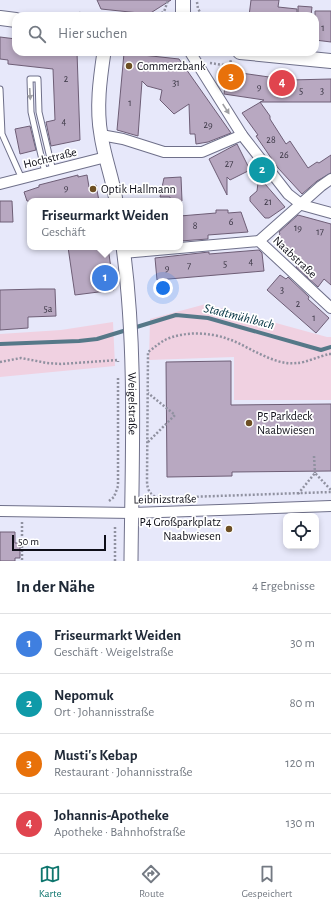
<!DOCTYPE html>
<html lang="de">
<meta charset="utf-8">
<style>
:root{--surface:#fff;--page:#f6f6f7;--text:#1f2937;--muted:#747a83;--line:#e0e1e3;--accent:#0f766e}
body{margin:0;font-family:"Alegreya Sans",sans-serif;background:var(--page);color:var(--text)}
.controls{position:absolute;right:12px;bottom:12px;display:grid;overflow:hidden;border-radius:8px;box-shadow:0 2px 6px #0003}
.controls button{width:36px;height:36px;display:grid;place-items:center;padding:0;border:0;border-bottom:1px solid var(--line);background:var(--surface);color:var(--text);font:20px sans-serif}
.scale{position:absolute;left:12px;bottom:10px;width:94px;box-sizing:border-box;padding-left:4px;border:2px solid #0e0e18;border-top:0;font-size:11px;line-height:14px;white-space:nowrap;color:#0e0e18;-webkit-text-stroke:3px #fff;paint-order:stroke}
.you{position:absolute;left:163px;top:288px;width:14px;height:14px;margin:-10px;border:3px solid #fff;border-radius:50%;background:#1a73e8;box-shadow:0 0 0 6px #1a73e833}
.badge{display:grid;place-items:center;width:26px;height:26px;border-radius:50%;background:var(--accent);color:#fff;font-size:13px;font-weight:700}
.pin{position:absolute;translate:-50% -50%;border:2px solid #fff;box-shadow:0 1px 4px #0006}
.popup{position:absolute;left:27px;top:198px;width:156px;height:52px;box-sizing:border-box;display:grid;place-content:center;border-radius:8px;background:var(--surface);filter:drop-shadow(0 1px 3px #0005);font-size:13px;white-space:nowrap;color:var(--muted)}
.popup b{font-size:15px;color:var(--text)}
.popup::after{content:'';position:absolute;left:50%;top:100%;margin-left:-8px;border:8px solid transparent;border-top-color:var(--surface)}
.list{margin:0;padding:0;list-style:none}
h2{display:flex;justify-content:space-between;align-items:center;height:52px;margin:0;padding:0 16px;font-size:17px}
h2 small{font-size:13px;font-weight:400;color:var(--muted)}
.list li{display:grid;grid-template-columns:26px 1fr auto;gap:12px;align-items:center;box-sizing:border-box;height:60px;padding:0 16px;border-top:1px solid var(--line)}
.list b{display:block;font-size:15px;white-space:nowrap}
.list p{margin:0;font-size:13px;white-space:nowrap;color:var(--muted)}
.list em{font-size:13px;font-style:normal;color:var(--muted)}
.icon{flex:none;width:22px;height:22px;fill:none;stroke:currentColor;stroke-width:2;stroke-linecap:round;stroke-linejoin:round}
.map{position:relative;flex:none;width:331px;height:561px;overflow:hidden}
.search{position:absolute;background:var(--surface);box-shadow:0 2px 6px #0003;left:12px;right:12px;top:12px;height:44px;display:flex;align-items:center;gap:10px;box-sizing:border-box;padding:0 14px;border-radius:12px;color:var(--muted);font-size:15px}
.sheet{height:292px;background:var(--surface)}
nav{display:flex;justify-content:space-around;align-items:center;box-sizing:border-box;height:56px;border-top:1px solid var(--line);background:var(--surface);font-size:11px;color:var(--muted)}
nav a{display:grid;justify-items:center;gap:2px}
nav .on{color:var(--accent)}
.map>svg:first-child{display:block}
.park{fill:#f0d1e1}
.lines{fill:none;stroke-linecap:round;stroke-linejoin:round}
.stream{stroke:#557888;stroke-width:4}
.building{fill:#b8a8c1;stroke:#6e5e76}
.service-casing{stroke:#6f708a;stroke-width:7}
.minor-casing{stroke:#6f708a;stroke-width:12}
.tertiary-casing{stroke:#6f708a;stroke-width:15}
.secondary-casing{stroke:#6f708a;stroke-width:16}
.path{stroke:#9091a0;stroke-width:2.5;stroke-dasharray:2 2;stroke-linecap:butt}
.service{stroke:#fff;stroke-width:5}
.minor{stroke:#fff;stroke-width:10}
.tertiary{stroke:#fff;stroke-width:13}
.secondary{stroke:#fff;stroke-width:14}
.oneway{fill:#9f9fa3}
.poi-dot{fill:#6d4f24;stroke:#fff;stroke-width:1.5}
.labels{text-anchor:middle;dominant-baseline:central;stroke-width:3.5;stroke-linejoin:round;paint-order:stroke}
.number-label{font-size:10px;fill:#383442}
.poi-label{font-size:12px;fill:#0e0e18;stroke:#fff;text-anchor:start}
.street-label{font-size:12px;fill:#0e0e18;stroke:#fff}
.water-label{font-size:13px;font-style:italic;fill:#023240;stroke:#fff}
</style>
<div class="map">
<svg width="331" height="561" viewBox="0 0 331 561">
<rect width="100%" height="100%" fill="#e7e8fa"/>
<g class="park">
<polygon points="206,304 327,337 331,337 331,400 234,400 234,357 149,360 150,319"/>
<polygon points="113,322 115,366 0,377 0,334 61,330"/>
</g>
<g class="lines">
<polyline class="stream" points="0,344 79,341 97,339 176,315 208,318 321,350 331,347"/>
</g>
<g class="building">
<polygon points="97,0 171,0 149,14 101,9"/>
<polygon points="251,0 279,0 278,7 297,9 297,16 249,16"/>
<polygon points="298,6 312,7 311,16 298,16"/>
<polygon points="315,11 331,11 331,42 315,40"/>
<polygon points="0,37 16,39 16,52 77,52 80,140 51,146 46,122 55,120 53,69 8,64 8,60 0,59"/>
<polygon points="124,53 179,59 231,133 208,142 196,144 195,134 190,134 189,104 174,114 160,100 162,90 147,86 142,81 138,136 117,130"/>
<polygon points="227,71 290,80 331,79 331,102 260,102 270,116 270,119 286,144 290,141 308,168 317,162 319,163 331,155 331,173 317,181 302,194 278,168 256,136 258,135 242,113 264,100 224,94"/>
<polygon points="30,126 36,150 20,154 15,129"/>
<polygon points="237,144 250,170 230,180 227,177 227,195 209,159"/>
<polygon points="78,175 78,177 87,175 89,187 96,185 99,201 27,201 24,192 39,187 39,185"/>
<polygon points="181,177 182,201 170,201 170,197 160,197 164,178"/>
<polygon points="258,183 265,184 285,207 269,218 265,218 250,201 250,197 257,191"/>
<polygon points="0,201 12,201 13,222 0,222"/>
<polygon points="216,210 228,210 228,213 241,212 248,232 208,235 208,239 180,241 180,216 216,213"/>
<polygon points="298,215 331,224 331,285 324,279 318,287 296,267 300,262 277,237 280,234 279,232"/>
<polygon points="68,247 108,247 114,290 75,295"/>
<polygon points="259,250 262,253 264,271 157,280 155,258 209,252 209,254"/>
<polygon points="280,275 286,279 288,277 309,297 308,299 329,318 316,333 267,290"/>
<polygon points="40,289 55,289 56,316 28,317 28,328 0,330 0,290"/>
<polygon points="231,361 231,405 331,404 331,471 232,472 232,476 167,477 166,362"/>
<polygon points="0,532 15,532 15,543 20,543 20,558 15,558 15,561 0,561"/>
</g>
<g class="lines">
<defs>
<g id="service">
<polyline points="0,89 2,134 22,179"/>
<polyline points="45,173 31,112 30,79 38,79 39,112 53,171"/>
</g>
<g id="minor">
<polyline points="190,52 242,135 288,194 302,205 331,213"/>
<polyline points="101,135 123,139 164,152 202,152 242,135"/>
<polyline points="0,184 106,157"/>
<polyline points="259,241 321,186 331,179"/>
<polyline points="123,253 259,241 331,308"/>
<polyline points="0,511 132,513 331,506"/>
</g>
<g id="tertiary">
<path d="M104 52C100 79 96 108 101 135 104 157 113 179 116 201"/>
<path id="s1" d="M123 247C137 351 132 456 131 561"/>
</g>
<g id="secondary">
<polyline points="183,16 183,0"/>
<polyline points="0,18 16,20"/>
<polyline points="240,52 331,61"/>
</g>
</defs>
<use href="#service" class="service-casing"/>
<use href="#minor" class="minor-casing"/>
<use href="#tertiary" class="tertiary-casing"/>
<use href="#secondary" class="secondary-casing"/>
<g class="path">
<polyline points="197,2 198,9 203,16"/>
<polyline points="78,16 78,13 132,16"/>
<polyline points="154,16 164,12 168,0"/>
<polyline points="161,52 180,54"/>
<polyline points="210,63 230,66 231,59"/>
<path d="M331 354H329C320 356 305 363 297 363 283 365 268 358 256 352 247 348 238 342 228 339 210 332 183 331 165 340 159 343 154 348 148 352L147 480C147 490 150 496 160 498L331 492"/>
<polyline points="0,362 21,358 47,363 61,364 118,360 118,362"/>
<polyline points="148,442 175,415 148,393"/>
<polyline points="314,456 315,473"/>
<polyline points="298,494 315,473 331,490"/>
<polyline points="109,501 114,497 118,486 118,377"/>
<polyline points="22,522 22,561"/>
<polyline points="115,527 115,561"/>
</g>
<use href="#service" class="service"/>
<use href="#minor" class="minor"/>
<use href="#tertiary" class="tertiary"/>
<use href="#secondary" class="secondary"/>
</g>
<defs><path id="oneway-solid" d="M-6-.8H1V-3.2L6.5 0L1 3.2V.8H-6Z"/></defs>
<g class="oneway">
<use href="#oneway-solid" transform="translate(30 94) rotate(87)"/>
<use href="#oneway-solid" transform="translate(226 109) rotate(57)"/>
</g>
<g class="poi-dot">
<circle cx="129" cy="66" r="4"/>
<circle cx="93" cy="189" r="4"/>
<circle cx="249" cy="423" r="4"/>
<circle cx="229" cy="529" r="4"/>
</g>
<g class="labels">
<g class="number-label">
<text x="323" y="28">1</text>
<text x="66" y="79">2</text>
<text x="176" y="83">31</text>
<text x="259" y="87">9</text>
<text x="301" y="91">5</text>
<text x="322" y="91">3</text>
<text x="130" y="103">1</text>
<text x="64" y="122">4</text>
<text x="208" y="125">29</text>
<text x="271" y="140">28</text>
<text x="284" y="155">26</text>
<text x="229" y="164">27</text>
<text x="66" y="188">9</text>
<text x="268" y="202">21</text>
<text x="231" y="222">6</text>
<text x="195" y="226">8</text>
<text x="298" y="228">19</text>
<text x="320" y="232">17</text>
<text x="251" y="262">4</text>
<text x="225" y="264">5</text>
<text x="189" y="266">7</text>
<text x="167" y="268">9</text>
<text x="282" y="290">3</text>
<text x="298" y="304">2</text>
<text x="48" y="309">5a</text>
<text x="314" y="318">1</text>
</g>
<g class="poi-label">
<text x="137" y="66">Commerzbank</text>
<text x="101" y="189">Optik Hallmann</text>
<text x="257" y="416">P5 Parkdeck<tspan x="257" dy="14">Naabwiesen</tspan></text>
<text x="221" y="522" text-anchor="end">P4 Großparkplatz<tspan x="221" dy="14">Naabwiesen</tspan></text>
</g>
<g class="street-label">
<text transform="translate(50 158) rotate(-14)">Hochstraße</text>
<text transform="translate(295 257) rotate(43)">Naabstraße</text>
<text stroke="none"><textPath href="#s1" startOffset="157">Weigelstraße</textPath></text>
<text transform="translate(165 499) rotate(-1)">Leibnizstraße</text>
</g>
<g class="water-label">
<text transform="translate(239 317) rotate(14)">Stadtmühlbach</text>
</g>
</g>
</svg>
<div class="controls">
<button><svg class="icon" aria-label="locate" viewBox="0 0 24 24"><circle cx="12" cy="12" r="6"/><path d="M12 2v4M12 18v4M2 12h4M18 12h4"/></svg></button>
</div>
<div class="scale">50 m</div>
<div class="you"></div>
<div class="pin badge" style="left:105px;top:278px;background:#3f7fe0">1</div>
<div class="popup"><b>Friseurmarkt Weiden</b>Geschäft</div>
<div class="pin badge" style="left:262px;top:170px;background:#0f9aa8">2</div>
<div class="pin badge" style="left:231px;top:77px;background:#e8710a">3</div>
<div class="pin badge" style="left:282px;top:83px;background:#e0444e">4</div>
<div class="search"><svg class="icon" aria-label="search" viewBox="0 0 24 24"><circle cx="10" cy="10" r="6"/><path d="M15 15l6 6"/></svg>Hier suchen</div>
</div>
<section class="sheet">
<h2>In der Nähe<small>4 Ergebnisse</small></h2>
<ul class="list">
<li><span class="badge" style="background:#3f7fe0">1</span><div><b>Friseurmarkt Weiden</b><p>Geschäft · Weigelstraße</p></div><em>30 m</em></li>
<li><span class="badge" style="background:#0f9aa8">2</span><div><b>Nepomuk</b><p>Ort · Johannisstraße</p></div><em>80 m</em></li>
<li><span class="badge" style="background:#e8710a">3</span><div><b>Musti's Kebap</b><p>Restaurant · Johannisstraße</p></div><em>120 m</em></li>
<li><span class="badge" style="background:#e0444e">4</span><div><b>Johannis-Apotheke</b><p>Apotheke · Bahnhofstraße</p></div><em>130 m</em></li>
</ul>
</section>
<nav>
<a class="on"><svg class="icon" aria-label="map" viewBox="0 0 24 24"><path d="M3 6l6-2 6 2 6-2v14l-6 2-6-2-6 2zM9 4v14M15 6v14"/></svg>Karte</a>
<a><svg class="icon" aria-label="directions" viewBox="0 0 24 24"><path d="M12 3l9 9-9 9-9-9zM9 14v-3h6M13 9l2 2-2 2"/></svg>Route</a>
<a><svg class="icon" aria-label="saved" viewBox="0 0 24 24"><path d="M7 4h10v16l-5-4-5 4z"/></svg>Gespeichert</a>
</nav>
